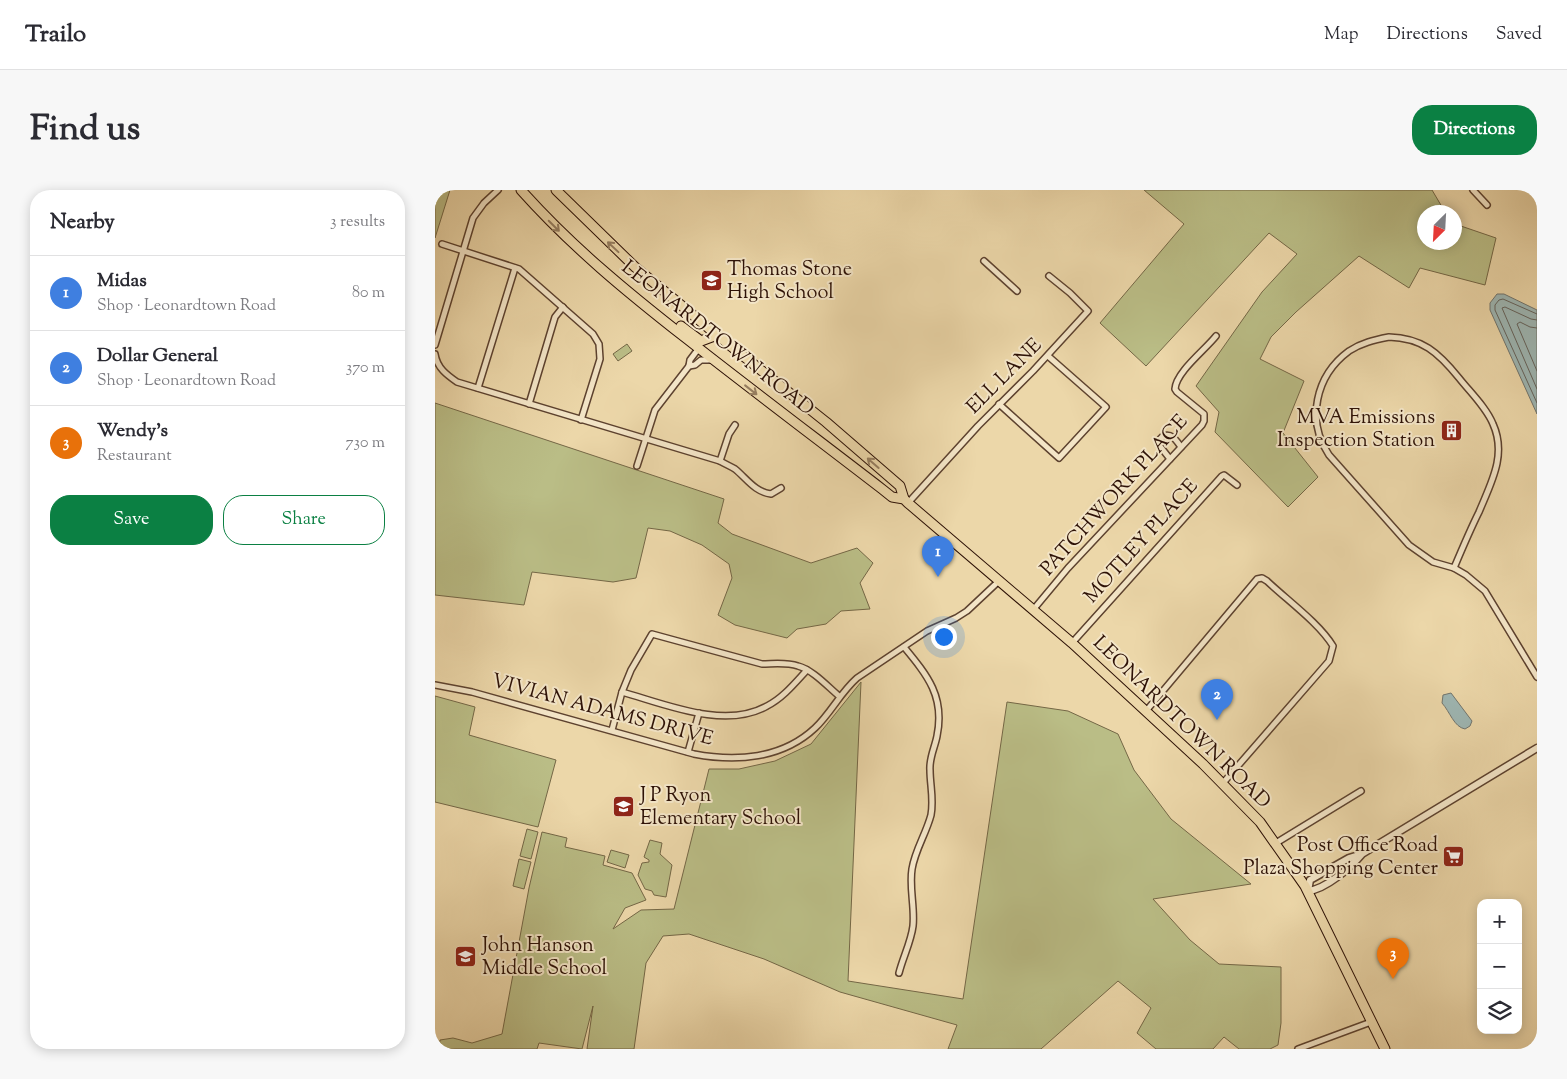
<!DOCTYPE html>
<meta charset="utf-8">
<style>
:root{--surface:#fff;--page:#f7f7f7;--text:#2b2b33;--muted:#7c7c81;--line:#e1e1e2;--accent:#0b8043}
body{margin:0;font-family:"Sorts Mill Goudy",serif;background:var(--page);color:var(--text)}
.controls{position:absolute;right:15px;bottom:15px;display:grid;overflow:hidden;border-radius:10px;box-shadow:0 2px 12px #0003}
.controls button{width:45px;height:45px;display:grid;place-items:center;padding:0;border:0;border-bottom:1px solid var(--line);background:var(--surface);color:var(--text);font:25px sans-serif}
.compass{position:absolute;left:982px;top:15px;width:45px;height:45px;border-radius:50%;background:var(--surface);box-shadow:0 2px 12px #0003;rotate:204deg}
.you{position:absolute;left:508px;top:446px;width:18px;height:18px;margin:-12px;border:4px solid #fff;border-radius:50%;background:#1a73e8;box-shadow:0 0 0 8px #1a73e833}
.badge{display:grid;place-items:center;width:32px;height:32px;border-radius:50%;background:var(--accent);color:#fff;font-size:16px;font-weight:700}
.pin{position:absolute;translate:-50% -41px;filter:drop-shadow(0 1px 2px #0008)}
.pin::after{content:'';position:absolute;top:26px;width:18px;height:15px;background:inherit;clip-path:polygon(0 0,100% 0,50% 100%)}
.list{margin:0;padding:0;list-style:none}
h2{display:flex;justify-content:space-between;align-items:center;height:65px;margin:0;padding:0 20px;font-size:21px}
h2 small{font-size:16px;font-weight:400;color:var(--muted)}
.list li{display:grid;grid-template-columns:32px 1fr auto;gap:15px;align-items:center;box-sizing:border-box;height:75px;padding:0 20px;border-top:1px solid var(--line)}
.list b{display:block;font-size:19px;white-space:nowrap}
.list p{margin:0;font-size:16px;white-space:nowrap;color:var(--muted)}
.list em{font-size:16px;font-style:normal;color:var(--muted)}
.actions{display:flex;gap:10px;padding:15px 20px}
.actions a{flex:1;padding:11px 0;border:1px solid var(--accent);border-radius:20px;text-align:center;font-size:18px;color:var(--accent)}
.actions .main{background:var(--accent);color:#fff}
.icon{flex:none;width:28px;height:28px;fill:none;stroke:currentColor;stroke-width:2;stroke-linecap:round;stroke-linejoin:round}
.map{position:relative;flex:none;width:1102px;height:859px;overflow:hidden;border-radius:20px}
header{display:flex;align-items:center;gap:30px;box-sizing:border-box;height:70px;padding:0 25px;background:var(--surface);border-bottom:1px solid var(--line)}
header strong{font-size:24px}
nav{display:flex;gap:28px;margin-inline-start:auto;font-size:18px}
.intro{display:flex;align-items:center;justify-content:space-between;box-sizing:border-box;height:120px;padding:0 30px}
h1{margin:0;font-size:35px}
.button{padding:12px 22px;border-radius:20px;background:var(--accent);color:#fff;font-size:18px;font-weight:700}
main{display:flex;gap:30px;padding:0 30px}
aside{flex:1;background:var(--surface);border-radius:20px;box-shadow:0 2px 12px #0003}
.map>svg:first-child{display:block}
.green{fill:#babd86;stroke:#746746}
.water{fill:#9eb7b4;stroke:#71756e}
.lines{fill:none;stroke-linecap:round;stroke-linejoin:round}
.shore{stroke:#66645d;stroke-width:1}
.minor-casing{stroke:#5d422f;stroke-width:8}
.tertiary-casing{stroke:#5d422f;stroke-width:9}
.trunk-casing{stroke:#2d1106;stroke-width:11}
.minor{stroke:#f3e5c7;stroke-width:5}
.tertiary{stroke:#f3e5c7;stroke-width:6}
.trunk{stroke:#ecd7a9;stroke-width:9}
.oneway{stroke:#967e60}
.labels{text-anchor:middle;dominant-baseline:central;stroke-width:4;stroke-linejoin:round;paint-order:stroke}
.poi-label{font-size:20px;fill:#2d1106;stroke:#f3e5c7;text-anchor:start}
.street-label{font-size:20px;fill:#2d1106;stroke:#f3e5c7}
</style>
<header>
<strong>Trailo</strong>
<nav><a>Map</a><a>Directions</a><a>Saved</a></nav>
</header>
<div class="intro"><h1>Find us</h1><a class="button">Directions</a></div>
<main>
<aside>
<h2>Nearby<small>3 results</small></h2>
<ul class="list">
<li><span class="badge" style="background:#3f7fe0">1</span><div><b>Midas</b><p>Shop · Leonardtown Road</p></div><em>80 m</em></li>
<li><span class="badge" style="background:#3f7fe0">2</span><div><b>Dollar General</b><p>Shop · Leonardtown Road</p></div><em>370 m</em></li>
<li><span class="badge" style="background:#e8710a">3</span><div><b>Wendy's</b><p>Restaurant</p></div><em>730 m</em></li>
</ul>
<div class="actions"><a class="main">Save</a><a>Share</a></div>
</aside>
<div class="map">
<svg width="1102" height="859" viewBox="0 0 1102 859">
<rect width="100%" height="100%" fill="#ecd7a9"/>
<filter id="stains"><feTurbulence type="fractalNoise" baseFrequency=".004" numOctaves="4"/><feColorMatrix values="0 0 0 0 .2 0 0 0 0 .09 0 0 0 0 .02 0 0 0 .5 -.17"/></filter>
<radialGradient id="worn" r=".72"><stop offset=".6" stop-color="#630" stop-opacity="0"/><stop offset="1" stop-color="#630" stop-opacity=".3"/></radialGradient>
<g class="green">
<polygon points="0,0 15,0 0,48"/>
<polygon points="709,0 997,0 1010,22 989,22 989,52 1019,52 1020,34 1061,48 1050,95 985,78 974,98 924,66 861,122 836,147 825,169 869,191 848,243 883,287 853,317 780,242 784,222 761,196 827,102 862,64 834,43 711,176 665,133 749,34"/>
<polygon points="192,154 197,161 183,171 178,164"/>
<polygon points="0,213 289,309 283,333 297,344 376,373 422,358 438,373 425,393 435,419 406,421 391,434 362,439 352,448 300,435 283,425 297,388 294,374 267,355 235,341 213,338 201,388 178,392 97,382 89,415 0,405"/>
<polygon points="426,492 413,791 528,809 572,512 633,521 683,544 699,580 736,629 816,694 718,709 755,750 784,774 846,777 846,833 843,855 835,859 804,859 789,847 778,859 721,859 702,843 716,818 683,791 606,859 513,859 522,835 405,802 329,769 254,744 228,746 211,773 199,859 152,859 158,816 147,859 104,853 102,859 4,859 5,850 18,848 37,853 67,844 94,698 107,642 132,648 130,657 170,666 168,675 197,683 211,710 190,718 178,739 206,720 239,719 274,579 304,579 340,571 376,554"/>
<polygon points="0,506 40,517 34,545 121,570 103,637 0,612"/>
<polygon points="92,639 103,642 96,669 85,666"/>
<polygon points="215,650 227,653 225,664 237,675 231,707 219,705 217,701 210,699 203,685 207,673 214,672 214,670 209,667"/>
<polygon points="176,660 194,665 190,678 172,672"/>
<polygon points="84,669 96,672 89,699 78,696"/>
</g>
<g class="water">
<polygon points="1062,104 1069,104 1102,120 1102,224 1055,120 1055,113"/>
<path d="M1016 503 1037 531 1035 536 1030 539C1019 537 1015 522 1007 513L1008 505Z"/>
</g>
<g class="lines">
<g class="shore">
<polyline points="1102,124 1068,109 1064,110 1060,115 1060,120 1102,213"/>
<polyline points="1102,130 1096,129 1070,117 1067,118 1102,199"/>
<polyline points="1102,138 1095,137 1085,132 1082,134 1102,181"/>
</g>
<defs>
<g id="minor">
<polyline points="1038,0 1052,15"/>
<polyline points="7,54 84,79 158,144 164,154 165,169 146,230"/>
<polyline points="549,71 582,101"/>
<path d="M954 147C987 148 1003 162 1024 188 1035 202 1051 217 1058 234 1072 265 1056 293 1044 322 1035 340 1027 359 1019 378L998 372 974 355 894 265C871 231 880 186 914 161 926 153 939 150 954 147Z"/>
<polyline points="0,155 38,28 49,13 63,0"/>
<path d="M0 164C2 178 12 185 22 192L285 271C290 274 295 276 300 279 312 289 320 302 336 304L346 298"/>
<polyline points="254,176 260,175 266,170 277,170"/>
<polyline points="43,198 80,78"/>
<polyline points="94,214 120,127 128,117"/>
<polyline points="564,214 624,268 671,217 613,166"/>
<path d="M735 269 724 255 725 249 728 246C737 243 741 250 746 257"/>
<polyline points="285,271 294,244 300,235"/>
<polyline points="202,276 220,220 254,176 255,170 264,158"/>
<polyline points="473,313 543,236 598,181 653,121 635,103 614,86"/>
<polyline points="1019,378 1031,385 1050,401 1102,487"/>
<path d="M598 420 633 378 767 235 769 231V224L742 202 740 199C741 182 770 160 781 146"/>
<polyline points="637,453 787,286 789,285 802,295"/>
<path d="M0 495 37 502 259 564C301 572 347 569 380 538 396 523 405 503 422 488L492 441 521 428 532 421 565 390"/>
<path d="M187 502C230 514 290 540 332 516 348 508 360 493 372 480"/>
<path d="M711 521 822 389 827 388 832 391C852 410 884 433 898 456L894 471 788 593"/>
<path d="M177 540 187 502 196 480 217 444 327 474C338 474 351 472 363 476 378 480 392 496 404 506"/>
<polyline points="253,562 264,523"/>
<polyline points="841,653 926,601"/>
<path d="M464 783C468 767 476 752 478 736 480 717 474 698 477 679 480 660 491 644 496 625 499 609 495 595 495 580 494 568 500 557 502 546 510 507 493 486 469 457"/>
<polyline points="863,859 936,832"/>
</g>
<path id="tertiary" d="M927 664 914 668 875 690 873 701C891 699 915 678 927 664L1102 558"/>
<g id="trunk">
<path d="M86 0C137 57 192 102 252 149 317 200 382 249 447 299L457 307 469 309 473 313 637 453 768 574 825 632 870 696 950 859"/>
<polyline points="121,0 200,77 282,145 391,232 465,296 469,309"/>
<polyline points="246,136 266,151 282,145"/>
</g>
</defs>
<use href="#minor" class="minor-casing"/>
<use href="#tertiary" class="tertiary-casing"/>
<use href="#trunk" class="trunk-casing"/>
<use href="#minor" class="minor"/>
<use href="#tertiary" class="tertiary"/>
<use href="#trunk" class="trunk"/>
</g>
<defs><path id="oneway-shaft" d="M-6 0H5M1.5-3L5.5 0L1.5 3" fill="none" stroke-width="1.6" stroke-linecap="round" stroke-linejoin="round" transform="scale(1.25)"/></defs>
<g class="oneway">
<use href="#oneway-shaft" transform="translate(119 36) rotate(45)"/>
<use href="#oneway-shaft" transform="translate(178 57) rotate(-137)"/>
<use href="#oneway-shaft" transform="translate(316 200) rotate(38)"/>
<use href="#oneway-shaft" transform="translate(438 273) rotate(-139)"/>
</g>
<defs>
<symbol id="school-square" viewBox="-11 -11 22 22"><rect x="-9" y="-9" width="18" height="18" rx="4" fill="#8f2418" stroke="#f3e5c7"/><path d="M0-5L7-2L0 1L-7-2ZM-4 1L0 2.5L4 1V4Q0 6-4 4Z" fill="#fff"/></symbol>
<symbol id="building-square" viewBox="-11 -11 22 22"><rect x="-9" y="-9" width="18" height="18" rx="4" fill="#8f2418" stroke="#f3e5c7"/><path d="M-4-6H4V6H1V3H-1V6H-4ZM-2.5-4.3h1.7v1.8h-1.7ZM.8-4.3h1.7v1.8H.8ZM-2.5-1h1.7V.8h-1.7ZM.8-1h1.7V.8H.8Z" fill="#fff"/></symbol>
<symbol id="supermarket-square" viewBox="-11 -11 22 22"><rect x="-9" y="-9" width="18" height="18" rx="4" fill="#8f2418" stroke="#f3e5c7"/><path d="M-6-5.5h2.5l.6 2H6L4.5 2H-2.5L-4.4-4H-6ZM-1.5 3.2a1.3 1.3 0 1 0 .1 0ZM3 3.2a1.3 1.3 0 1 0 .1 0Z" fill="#fff"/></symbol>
</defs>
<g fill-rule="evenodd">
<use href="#school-square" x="264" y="78" width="25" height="25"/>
<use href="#building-square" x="1004" y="228" width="25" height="25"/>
<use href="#school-square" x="176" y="604" width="25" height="25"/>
<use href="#supermarket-square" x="1006" y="654" width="25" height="25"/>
<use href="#school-square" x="18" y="754" width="25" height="25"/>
</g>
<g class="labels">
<g class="poi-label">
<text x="292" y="80">Thomas Stone<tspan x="292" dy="23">High School</tspan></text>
<text x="1000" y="228" text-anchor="end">MVA Emissions<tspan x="1000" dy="23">Inspection Station</tspan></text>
<text x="205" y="606">J P Ryon<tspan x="205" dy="23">Elementary School</tspan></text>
<text x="1003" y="656" text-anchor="end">Post Office Road<tspan x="1003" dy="23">Plaza Shopping Center</tspan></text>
<text x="47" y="756">John Hanson<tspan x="47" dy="23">Middle School</tspan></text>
</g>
<g class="street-label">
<text transform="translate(282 149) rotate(38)">LEONARDTOWN ROAD</text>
<text transform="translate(570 187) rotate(-45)">ELL LANE</text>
<text transform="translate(680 306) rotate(-48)">PATCHWORK PLACE</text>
<text transform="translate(707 352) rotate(-48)">MOTLEY PLACE</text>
<text transform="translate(167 521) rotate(15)">VIVIAN ADAMS DRIVE</text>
<text transform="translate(746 533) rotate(44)">LEONARDTOWN ROAD</text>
</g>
</g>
<rect width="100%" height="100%" filter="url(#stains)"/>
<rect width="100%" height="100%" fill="url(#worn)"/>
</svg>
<div class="controls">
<button>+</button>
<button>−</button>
<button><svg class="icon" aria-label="layers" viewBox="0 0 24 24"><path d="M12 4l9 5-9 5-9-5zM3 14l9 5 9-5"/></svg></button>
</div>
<svg class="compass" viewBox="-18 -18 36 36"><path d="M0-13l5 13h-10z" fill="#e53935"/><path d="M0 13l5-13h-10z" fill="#7c7c81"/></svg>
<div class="you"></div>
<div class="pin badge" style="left:503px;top:387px;background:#3f7fe0">1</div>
<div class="pin badge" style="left:782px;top:530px;background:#3f7fe0">2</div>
<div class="pin badge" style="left:958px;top:789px;background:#e8710a">3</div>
</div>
</main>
